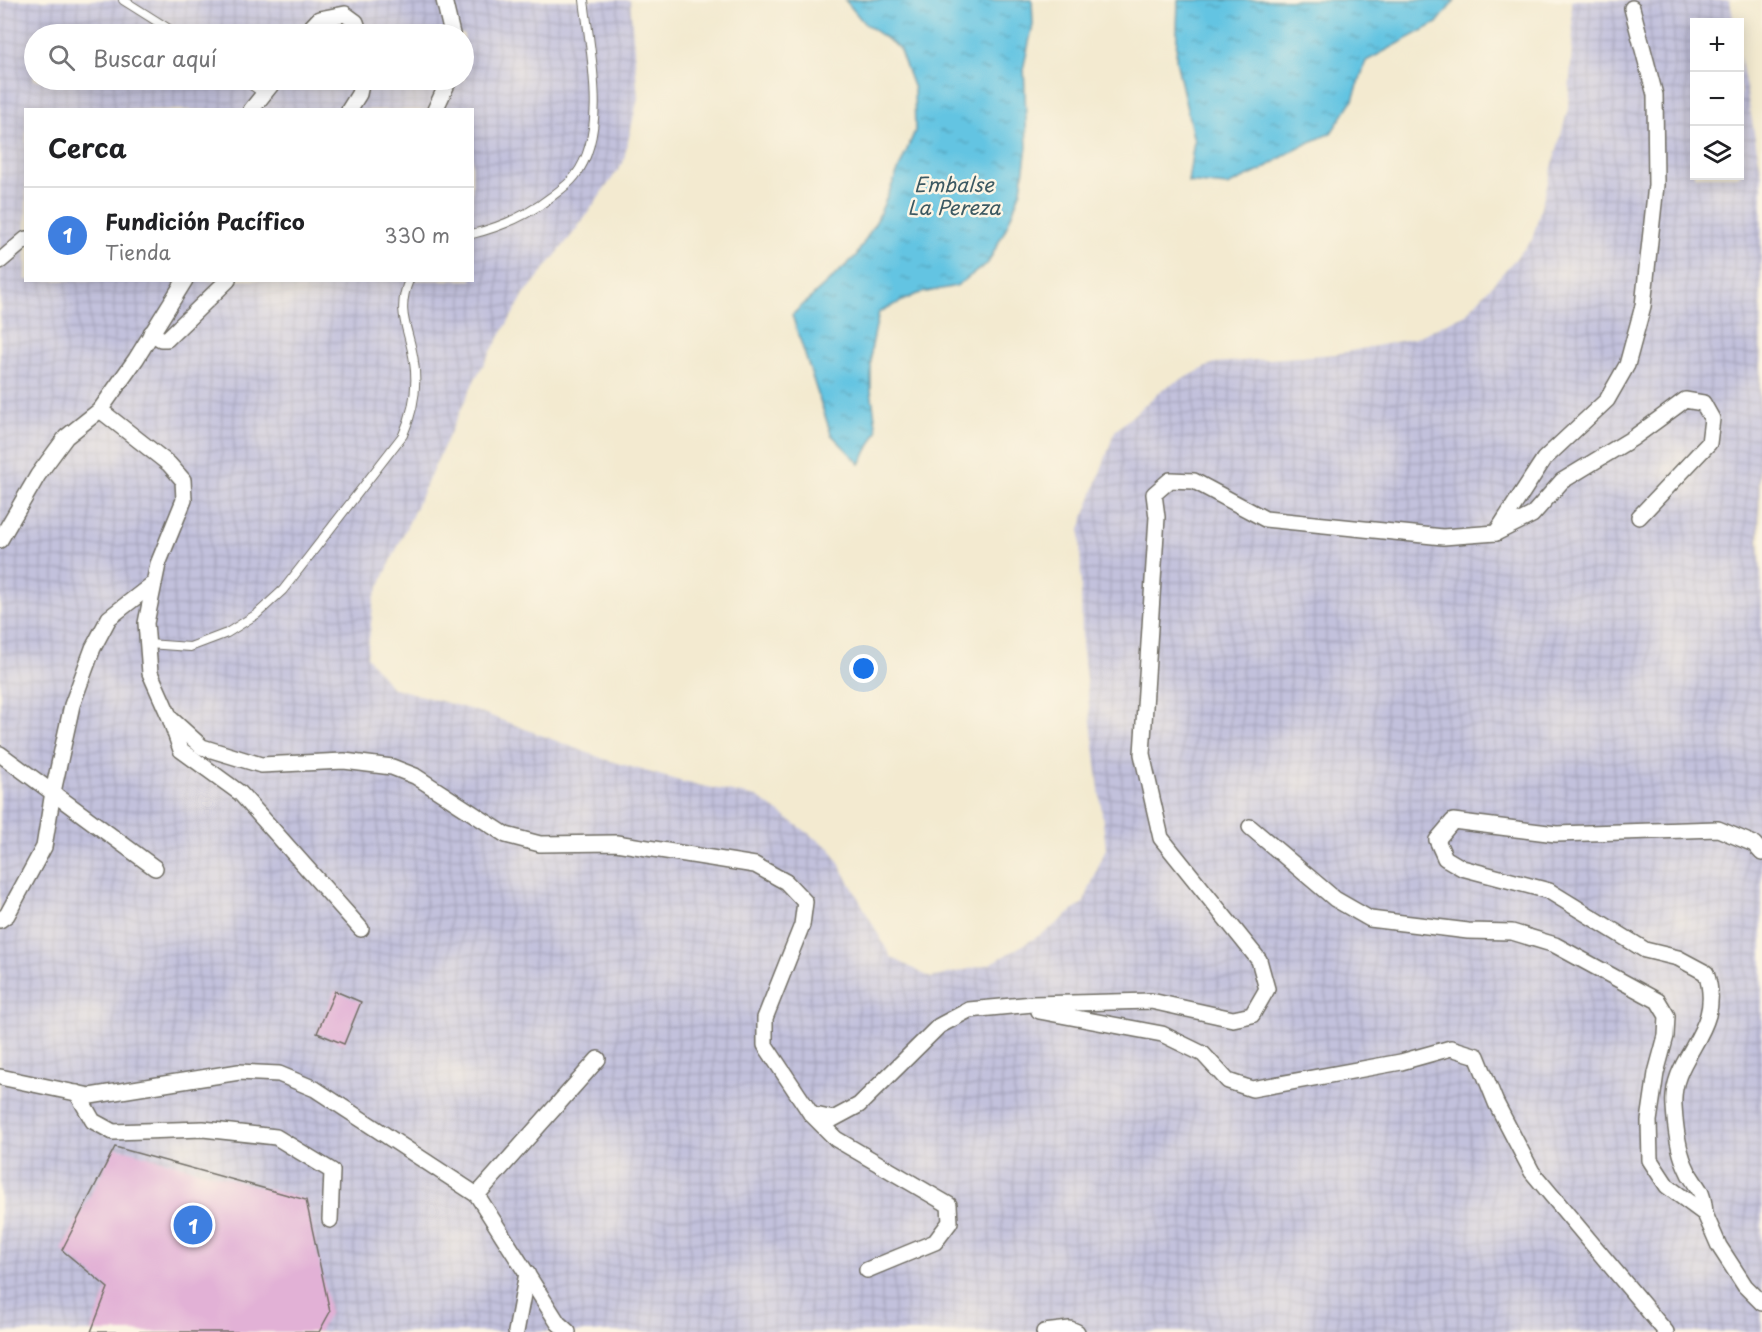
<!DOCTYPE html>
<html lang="es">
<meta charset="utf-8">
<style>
:root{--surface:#fff;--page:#f2f2f2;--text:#202124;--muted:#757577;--line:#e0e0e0;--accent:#c8321e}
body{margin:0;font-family:"Playpen Sans",sans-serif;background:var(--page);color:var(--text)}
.controls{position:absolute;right:18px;top:18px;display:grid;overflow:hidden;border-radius:0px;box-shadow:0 3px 15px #0003}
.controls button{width:54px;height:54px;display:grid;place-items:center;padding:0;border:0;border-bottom:2px solid var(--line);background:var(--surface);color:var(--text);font:30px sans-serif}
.you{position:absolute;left:864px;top:669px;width:21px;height:21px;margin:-15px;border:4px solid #fff;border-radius:50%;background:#1a73e8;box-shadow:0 0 0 9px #1a73e833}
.badge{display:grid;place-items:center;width:39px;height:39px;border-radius:50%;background:var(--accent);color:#fff;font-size:20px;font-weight:700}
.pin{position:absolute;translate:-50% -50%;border:3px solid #fff;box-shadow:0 2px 6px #0006}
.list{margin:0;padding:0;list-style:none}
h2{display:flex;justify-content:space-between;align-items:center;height:78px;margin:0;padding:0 24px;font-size:26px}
h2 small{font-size:20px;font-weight:400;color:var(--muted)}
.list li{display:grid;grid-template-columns:39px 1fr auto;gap:18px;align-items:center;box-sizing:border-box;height:96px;padding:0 24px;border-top:2px solid var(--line)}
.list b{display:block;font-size:22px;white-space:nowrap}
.list p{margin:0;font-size:20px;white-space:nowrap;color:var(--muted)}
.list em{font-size:20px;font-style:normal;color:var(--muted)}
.icon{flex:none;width:33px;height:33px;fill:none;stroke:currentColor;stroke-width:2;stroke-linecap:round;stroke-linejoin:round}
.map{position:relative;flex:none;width:1762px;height:1332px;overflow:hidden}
.search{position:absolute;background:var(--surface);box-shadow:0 3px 15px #0003;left:24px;top:24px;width:450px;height:66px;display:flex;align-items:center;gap:15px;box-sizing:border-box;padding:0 21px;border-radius:33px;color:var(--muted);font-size:22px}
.panel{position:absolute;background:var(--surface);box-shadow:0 3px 15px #0003;left:24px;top:108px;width:450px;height:174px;border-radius:0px}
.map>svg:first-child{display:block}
.industrial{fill:url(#industrial-grid);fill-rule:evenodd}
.water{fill:url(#water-ripples);stroke:#487886;stroke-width:1.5}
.building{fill:#e2b1d6}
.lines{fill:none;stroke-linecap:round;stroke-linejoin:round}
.lane-casing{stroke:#716e65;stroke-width:10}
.street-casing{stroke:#716e65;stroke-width:18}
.lane{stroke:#fff;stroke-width:8}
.street{stroke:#fff;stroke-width:15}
.labels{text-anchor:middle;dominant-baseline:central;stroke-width:5;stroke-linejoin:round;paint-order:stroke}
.water-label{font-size:20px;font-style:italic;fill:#3c5962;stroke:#fcf5e5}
</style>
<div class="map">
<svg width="1762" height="1332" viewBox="0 0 1762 1332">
<defs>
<pattern id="industrial-grid" width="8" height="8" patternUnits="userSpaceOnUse" patternTransform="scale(1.5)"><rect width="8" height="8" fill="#c2c1dc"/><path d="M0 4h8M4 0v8" fill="none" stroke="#a7a6bd"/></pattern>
<pattern id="water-ripples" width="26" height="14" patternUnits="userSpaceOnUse" patternTransform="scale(1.5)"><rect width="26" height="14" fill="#64c4e2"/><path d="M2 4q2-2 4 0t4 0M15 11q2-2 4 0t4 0" fill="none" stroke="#539fb7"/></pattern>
</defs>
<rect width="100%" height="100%" fill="#fcf5e5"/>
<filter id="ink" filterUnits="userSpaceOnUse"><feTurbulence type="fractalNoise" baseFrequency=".0167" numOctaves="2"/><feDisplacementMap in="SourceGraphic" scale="12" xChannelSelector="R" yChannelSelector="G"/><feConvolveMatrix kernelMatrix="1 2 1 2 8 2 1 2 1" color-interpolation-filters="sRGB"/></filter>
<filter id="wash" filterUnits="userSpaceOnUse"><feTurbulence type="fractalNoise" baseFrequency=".008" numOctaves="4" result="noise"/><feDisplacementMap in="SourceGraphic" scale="24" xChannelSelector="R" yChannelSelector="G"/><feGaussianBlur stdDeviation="1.35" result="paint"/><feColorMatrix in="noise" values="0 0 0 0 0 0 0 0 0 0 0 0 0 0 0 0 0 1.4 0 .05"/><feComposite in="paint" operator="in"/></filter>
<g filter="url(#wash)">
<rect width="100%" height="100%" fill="#f3ead0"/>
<path class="industrial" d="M0 0H630L638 98 623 163 575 231 524 295 475 379 374 598 367 657 391 687 483 713 604 759 683 782 757 797 831 849 891 957 931 978 990 964 1047 931 1084 902 1106 848 1082 646 1080 529 1115 431 1164 388 1215 363 1336 354 1415 338 1466 314 1532 240 1568 109 1573 33 1571 0H1730L1734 22H1694V176H1740V55L1762 176 1759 542 1762 589V1332H0ZM34 34H464V80H34ZM26 110H472V280H26Z"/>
<g class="water">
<polygon points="845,0 1032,0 1033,25 1024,65 1027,147 1021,190 1007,226 988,263 956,286 917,294 879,312 871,350 871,390 877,431 860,464 831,434 792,315 856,256 877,220 915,131 914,89 899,48 864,23"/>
<polygon points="1178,0 1455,0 1437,23 1366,61 1353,100 1331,133 1295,149 1262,170 1227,186 1188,182 1194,141 1176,60"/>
</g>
<g id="blocks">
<g class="building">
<polygon points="335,991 361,1002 344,1044 317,1033"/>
<polygon points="115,1147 306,1200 330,1312 319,1332 91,1332 108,1288 62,1250"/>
</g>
</g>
</g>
<g filter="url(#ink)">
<use href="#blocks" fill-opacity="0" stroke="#716e65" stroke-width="1.5"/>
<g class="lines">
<defs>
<g id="lane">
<polyline points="123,0 177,34"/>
<polyline points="244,80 264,94"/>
<path d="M472 234C501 227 528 215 551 197 559 191 569 184 575 176 609 132 590 51 584 0"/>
<path d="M148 644 190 647 227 633 257 614 283 590 403 435C413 412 418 388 414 362 410 330 395 314 409 280"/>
</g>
<g id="street">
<polyline points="444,0 452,34"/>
<polyline points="305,34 319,19 345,14 356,22 360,34"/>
<polyline points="251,110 275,80"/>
<polyline points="349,110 359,94 362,80"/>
<polyline points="435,110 449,80"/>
<polyline points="0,261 26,239"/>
<polyline points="151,333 161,339 167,339 228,280"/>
<polyline points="100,410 169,464 183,480 184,500 158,564 146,623 150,673 170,718 202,747 261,765 344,761 392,767 415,776 506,835 540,844 616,843 755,865 786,882 805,902 802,925 765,1018 765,1045 811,1114 833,1119 859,1105 939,1026 969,1010 1033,1004 1151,1001 1233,1019 1252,1015 1267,989 1259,960 1161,838 1142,754 1157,517 1154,494 1170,480 1194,481 1265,519 1443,537 1496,533 1532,515 1562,481 1633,438 1685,400 1703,403 1712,419 1709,443 1639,517"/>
<polyline points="1496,533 1544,459 1607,400 1627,365 1643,306 1656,185 1655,95 1632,8"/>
<polyline points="0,540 38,475 66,437 100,410 136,359 185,280"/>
<polyline points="171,721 181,750 240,793 361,929"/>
<polyline points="0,754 155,868"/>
<polyline points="1250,827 1335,899 1370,919 1468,931 1512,932 1555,945 1658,1001 1667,1016 1666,1036 1656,1073 1649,1121 1650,1160 1667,1186 1705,1214 1719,1246 1745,1286 1762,1303"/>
<polyline points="0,920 7,915 44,847 53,792 72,705 93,648 109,618 154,583"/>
<polyline points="1039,1011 1162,1034 1203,1054 1228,1081 1252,1089 1401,1062 1451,1048 1477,1056 1496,1103 1532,1172 1666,1332"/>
<polyline points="0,1077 90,1096 239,1072 279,1074 315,1089 477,1195 558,1323 568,1332"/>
<polyline points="77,1093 93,1121 113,1132 203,1129 276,1137 332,1171 330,1220"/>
<polyline points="811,1114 836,1139 949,1205 950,1222 935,1242 867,1270"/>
<polyline points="477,1195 598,1059"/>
<path d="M1705 1214C1703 1183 1694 1189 1685 1165 1678 1149 1675 1123 1674 1106 1670 1054 1726 1032 1706 973L1678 958 1645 950 1549 891 1462 868 1445 858 1437 840 1453 821 1556 834 1718 829 1754 844 1762 853"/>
<polyline points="516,1332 527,1273"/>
<polyline points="1044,1332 1070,1329 1077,1332"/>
</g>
</defs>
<use href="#lane" class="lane-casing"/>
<use href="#street" class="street-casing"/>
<use href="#lane" class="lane"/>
<use href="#street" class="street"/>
</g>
</g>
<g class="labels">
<g class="water-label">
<text x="954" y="184">Embalse<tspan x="954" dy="23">La Pereza</tspan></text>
</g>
</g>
</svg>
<div class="controls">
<button>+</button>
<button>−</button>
<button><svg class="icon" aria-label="layers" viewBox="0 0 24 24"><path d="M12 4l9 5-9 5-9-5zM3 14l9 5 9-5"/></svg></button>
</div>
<div class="you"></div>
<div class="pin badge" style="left:193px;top:1225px;background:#3f7fe0">1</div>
<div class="search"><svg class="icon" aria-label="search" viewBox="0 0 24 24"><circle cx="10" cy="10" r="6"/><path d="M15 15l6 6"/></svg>Buscar aquí</div>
<section class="panel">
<h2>Cerca<small></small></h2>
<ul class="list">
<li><span class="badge" style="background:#3f7fe0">1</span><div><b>Fundición Pacífico</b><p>Tienda</p></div><em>330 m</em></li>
</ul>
</section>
</div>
